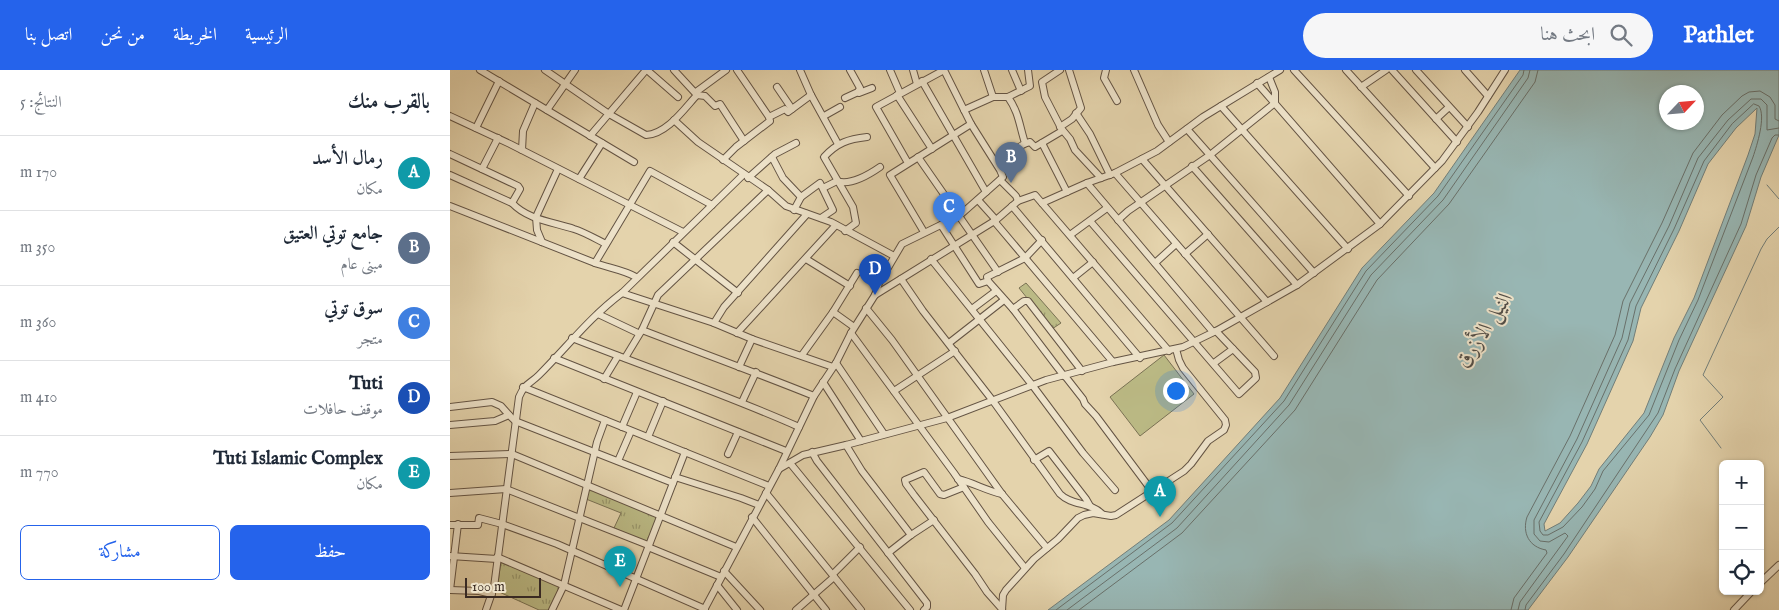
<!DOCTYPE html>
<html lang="ar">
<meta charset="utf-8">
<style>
:root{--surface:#fff;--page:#f6f6f7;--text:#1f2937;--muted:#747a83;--line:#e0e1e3;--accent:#2563eb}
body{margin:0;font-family:"IM FELL English",Amiri,serif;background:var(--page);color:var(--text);direction:rtl}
.controls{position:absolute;right:15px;bottom:15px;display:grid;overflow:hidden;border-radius:8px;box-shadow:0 1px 4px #0004}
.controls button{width:45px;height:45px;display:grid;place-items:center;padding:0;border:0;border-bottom:1px solid var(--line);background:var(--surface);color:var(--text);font:25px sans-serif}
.compass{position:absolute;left:1209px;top:15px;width:45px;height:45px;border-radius:50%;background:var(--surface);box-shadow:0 1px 4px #0004;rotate:64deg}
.scale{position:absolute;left:15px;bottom:12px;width:76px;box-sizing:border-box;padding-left:5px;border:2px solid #3a2a22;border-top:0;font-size:14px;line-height:18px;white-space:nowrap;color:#3a2a22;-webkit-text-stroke:4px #ede2c9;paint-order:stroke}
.you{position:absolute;left:725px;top:320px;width:18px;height:18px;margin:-12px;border:4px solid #fff;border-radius:50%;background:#1a73e8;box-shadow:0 0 0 8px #1a73e833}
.badge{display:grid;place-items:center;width:32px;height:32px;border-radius:50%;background:var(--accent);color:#fff;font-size:16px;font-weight:700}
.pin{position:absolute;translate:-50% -41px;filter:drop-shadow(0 1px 2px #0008)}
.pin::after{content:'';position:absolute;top:26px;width:18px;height:15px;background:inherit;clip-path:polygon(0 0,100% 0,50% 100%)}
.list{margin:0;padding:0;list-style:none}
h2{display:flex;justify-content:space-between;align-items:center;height:65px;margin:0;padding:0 20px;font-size:21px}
h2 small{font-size:16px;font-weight:400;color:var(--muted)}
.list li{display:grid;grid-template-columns:32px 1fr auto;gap:15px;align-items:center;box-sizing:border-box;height:75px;padding:0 20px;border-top:1px solid var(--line)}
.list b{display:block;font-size:19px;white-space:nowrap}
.list p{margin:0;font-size:16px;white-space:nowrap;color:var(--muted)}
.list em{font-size:16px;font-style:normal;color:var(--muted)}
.actions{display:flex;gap:10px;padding:15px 20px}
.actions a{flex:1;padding:11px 0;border:1px solid var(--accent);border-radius:8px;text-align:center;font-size:18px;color:var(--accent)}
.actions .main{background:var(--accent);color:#fff}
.icon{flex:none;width:28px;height:28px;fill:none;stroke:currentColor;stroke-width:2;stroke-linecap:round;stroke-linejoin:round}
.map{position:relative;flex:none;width:1329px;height:540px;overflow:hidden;direction:ltr}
header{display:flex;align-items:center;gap:30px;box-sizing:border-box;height:70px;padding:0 25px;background:var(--accent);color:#fff}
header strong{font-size:24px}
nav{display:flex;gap:28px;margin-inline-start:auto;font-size:18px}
.search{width:350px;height:45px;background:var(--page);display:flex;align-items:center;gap:12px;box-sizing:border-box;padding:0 18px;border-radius:28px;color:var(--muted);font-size:19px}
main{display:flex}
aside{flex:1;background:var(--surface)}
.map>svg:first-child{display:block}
.grass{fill:url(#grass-tufts);stroke:#7a7254}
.garden{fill:#bbba85;stroke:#7a7254}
.water{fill:#98b6b3;stroke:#727e79;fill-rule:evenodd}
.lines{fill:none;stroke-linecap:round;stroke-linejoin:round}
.shore{stroke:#69706a;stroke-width:1}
.stream{stroke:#727e79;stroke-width:1}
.minor-casing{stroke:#645444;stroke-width:8}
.minor{stroke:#ede2c9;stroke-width:6}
.labels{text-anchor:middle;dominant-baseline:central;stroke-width:4;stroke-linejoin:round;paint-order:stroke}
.water-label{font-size:21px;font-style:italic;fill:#524d46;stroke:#ede2c9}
</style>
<header>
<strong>Pathlet</strong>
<div class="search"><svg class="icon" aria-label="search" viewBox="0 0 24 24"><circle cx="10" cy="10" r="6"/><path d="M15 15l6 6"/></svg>ابحث هنا</div>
<nav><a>الرئيسية</a><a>الخريطة</a><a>من نحن</a><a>اتصل بنا</a></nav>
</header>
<main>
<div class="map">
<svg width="1329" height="540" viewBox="0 0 1329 540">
<defs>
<pattern id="grass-tufts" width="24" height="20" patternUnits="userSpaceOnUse" patternTransform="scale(1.25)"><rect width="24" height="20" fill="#bbba85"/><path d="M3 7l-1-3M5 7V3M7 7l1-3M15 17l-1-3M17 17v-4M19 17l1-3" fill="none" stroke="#99976c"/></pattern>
</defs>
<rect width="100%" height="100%" fill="#e4d3ac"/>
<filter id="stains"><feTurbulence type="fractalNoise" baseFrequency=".004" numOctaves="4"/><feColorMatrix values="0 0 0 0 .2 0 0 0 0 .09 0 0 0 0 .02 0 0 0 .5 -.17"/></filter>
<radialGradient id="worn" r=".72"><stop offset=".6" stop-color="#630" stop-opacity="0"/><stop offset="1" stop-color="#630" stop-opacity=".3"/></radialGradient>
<g class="grass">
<polygon points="576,213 611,253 602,259 569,218"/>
<polygon points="139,418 208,445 198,473 164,458 171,443 136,429"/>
<polygon points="51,490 110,516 100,540 89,540 47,521"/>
</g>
<polygon class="garden" points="714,285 744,324 690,366 660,327"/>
<path class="water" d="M1070 0H1329V65L1311 107 1296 156 1229 301 1213 345 1200 367 1118 487 1078 540H598L719 450 830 328 912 198 984 123ZM1216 22H1246V52H1216ZM1307 38 1305 64 1298 85 1244 228 1224 268 1194 343 1149 399 1141 416 1128 433 1110 453 1095 461 1094 454 1137 374 1183 271 1191 238 1229 161 1258 94 1286 58Z"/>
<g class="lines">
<g class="shore">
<path d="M1304 34 1309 36C1316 47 1307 75 1303 87L1248 230 1229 270 1199 345 1153 401 1145 419 1132 437 1113 457 1098 465H1093L1090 461 1089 452 1132 372 1178 270 1186 236 1224 159 1254 91 1282 54Z"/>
<polyline points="606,540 722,453 834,331 916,201 988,126 1073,5 1074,0"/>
<polyline points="617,540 727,458 839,335 921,205 993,130 1078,8 1080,0"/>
<polyline points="629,540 732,463 845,340 927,210 999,134 1085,12 1088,0"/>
<path d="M1061 540 1064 528 1097 483 1096 480C1079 477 1072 463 1077 447L1120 366 1165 265 1173 231 1212 153 1243 83 1272 45 1292 26 1299 22 1310 21 1320 27 1325 35V49L1329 51"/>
<polyline points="1068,540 1070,532 1118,466 1115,463 1099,472 1090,471 1084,464 1084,450 1127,369 1172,268 1180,233 1219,156 1248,88 1278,50 1301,29 1311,29 1317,35 1317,60 1329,58"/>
<polyline points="1075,540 1076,535 1114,484 1208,343 1225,299 1291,154 1306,105 1322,68 1325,65 1329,65"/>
</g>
<g class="stream">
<polyline points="1317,115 1329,129"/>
<polyline points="1271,378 1250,350 1273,327 1253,305 1311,179 1317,169 1329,157"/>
</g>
<defs>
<g id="minor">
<polyline points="30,0 184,92"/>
<path d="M95 0 159 44 196 65C217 64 234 39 247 25L224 0"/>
<polyline points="197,0 228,27"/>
<polyline points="350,0 361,25 388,74"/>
<polyline points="400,0 410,18 408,22 409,23 422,18"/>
<polyline points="440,0 450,23"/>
<polyline points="463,0 467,14"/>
<polyline points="534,0 543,27"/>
<polyline points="562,0 571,21"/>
<polyline points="610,0 592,12 595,27 610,56"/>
<polyline points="619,0 631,38 622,49 610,57 620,69 625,80 651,108"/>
<polyline points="656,0 654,8 667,31"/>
<polyline points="684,0 708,55 719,72"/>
<polyline points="844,0 959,126"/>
<polyline points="896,0 985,98"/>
<polyline points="942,0 1007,72"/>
<polyline points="966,0 1018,57"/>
<polyline points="1015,0 1038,26"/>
<polyline points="472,11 536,122"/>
<polyline points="807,13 930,154"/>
<polyline points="327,17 342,39"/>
<polyline points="911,17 936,0"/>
<polyline points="246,22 276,0"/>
<polyline points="247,25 255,26 265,36 270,34 294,71"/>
<polyline points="447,25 482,79"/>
<path d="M558 27C569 43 569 54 575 73"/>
<polyline points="395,28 408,22"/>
<polyline points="771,36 898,179"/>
<polyline points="97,40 125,0"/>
<polyline points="514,40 543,27 558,27 580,16 578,0"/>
<polyline points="626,43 640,64 660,105"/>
<polyline points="0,46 60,74 233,162"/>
<polyline points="374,46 390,37"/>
<polyline points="319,47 335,39 338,42 361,25"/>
<polyline points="986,49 999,37"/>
<polyline points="224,50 248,72 318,120 336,136 381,152 444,186"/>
<polyline points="26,58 49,11"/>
<polyline points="737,59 864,203"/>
<polyline points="140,66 196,0"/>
<polyline points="592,73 617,122"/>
<polyline points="72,80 73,61 85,33"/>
<polyline points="0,84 68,116 70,119 62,133"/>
<polyline points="322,87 333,108 351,127"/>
<polyline points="468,87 548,202"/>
<polyline points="692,89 817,232"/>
<polyline points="273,90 286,77 320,51 319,47 287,0"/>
<polyline points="458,93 426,37 494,0"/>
<polyline points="742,96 847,215"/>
<polyline points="32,99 48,68"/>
<path d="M550 99C558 89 566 75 580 72L585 77 612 61"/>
<polyline points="665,103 824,286"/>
<path d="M0 105 62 133C78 150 103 152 124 159 134 162 146 169 156 174"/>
<polyline points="298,108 325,84 346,73"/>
<polyline points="129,109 152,73"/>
<polyline points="550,110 566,126 568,131"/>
<polyline points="637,113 763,262"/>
<path d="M373 118 387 111C400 116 420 104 430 97"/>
<polyline points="528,130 546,150"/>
<polyline points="592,133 637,113 665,103 707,81 753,47 830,0"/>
<path d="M0 136 145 193C159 198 174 200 186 207"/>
<polyline points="562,136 690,288"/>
<polyline points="344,140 351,127 370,113 383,140 371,148"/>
<polyline points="668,150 678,141 760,85 825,33 825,22 819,7"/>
<polyline points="544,151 663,292"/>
<polyline points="640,151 789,324 806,308 805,302 766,261"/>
<polyline points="491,155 529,214 538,211 537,207 575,188 592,170"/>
<path d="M395 161 406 153 403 137 374 87C387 73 398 69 417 67"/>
<polyline points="474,162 440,105 521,54"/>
<polyline points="620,165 657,138"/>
<polyline points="92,172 87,160 86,147 108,99"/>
<polyline points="223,172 288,223"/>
<polyline points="735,184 758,164"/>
<polyline points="356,189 400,216"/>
<polyline points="481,189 583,316 633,383 665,420"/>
<polyline points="145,193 200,101 262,135"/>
<polyline points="705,193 726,174"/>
<polyline points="623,208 643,192"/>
<path d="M451 209 473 241 543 331 610 424C622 436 641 432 652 444"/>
<polyline points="538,211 563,239 614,306"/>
<polyline points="172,223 264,253 302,269 383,297"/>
<polyline points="425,225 546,150 568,131 585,125 719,281"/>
<polyline points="416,238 442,270 552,424 597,478"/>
<polyline points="522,239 546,221"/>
<polyline points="563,239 574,231 578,231 632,301"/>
<polyline points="383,242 404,257"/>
<polyline points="148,244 188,263"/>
<polyline points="264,253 274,237 357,144"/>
<path d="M192 260C249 282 307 303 364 326"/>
<polyline points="287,263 386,155"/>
<polyline points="401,263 504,403 538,452 575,498"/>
<path d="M122 268C198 298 275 324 349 357"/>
<polyline points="499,273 554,230"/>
<polyline points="352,285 383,242 407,203"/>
<polyline points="104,288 336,381"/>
<polyline points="175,288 192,260 208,225 318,120"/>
<polyline points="386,293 434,364"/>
<polyline points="764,293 783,279"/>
<polyline points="289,297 302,269"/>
<polyline points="615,306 633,329 635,334 646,346 702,421"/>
<polyline points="154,309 168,286"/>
<polyline points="373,312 411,371"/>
<polyline points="73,317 319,416"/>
<polyline points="444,321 505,281"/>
<polyline points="292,332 306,302"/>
<polyline points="0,337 42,332 51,336 59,345"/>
<polyline points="0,355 45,351 59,345 65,351 223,413"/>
<polyline points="172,357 187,322"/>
<polyline points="198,367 213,331"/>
<polyline points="396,375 412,401 461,465"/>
<polyline points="362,382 367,391 477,533 477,537 474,540"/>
<polyline points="278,384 288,362"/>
<polyline points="0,386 62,384 286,477"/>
<polyline points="584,390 599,381 636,429 640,436"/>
<polyline points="168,391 181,361"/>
<polyline points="340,393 460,540"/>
<polyline points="329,399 353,385 396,375 497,348 596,310 663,292 733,277 766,261 847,215 930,154 992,91 1028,42 1055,0"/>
<polyline points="225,407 291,428 309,435"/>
<path d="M508 409C524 413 537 421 552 424"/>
<polyline points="514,417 494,425 490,424 474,402 455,410 456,414 464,425 525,504 537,522 552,539"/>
<polyline points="0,423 56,419 198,475"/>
<polyline points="316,423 411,540"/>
<polyline points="302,447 376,540"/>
<polyline points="0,455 28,455 29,448 52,454 107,474 255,539"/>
<polyline points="198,477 271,507"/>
<polyline points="438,483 461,465 484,450"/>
<polyline points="0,486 47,489"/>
<polyline points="47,487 171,540"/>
<polyline points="274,501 310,540"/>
<polyline points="383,504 410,477"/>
<polyline points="1310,513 1329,495"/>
<polyline points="267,515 287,540"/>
<polyline points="0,520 8,454"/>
<polyline points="0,520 29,521 42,524"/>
<path d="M36 540 44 517 69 327C75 313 80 314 89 305 117 277 140 247 172 223L294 104"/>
<polyline points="102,540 114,515 147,372 155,350"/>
<polyline points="174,540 235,382"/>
<polyline points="254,540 329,399 364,326 386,293 401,263 425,225 429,213 452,174 509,146 553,107 550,100 521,54 494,0"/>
<polyline points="346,540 384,507"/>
<polyline points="552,540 553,525 556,520 584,489 608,469 628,448 634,445 643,443 661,446 666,445 734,401 741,394 758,371 774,360 776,355 775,350 733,298 729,290 726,279"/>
<polyline points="1284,540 1302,521"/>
</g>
</defs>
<use href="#minor" class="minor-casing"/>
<use href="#minor" class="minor"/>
</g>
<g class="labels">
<g class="water-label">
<text transform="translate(1035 260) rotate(-57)">النيل الأزرق</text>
</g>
</g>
<rect width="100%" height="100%" filter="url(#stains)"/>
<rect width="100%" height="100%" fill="url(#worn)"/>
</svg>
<div class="controls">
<button>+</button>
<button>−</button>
<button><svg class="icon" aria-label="locate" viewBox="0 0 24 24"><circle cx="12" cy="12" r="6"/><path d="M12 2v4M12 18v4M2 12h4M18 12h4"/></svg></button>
</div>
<svg class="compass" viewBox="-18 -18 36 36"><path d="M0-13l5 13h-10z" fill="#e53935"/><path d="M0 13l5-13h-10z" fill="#747a83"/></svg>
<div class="scale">100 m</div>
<div class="you"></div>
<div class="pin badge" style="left:710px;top:447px;background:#0f9aa8">A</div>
<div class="pin badge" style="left:561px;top:113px;background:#5c6f8a">B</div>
<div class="pin badge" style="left:499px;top:163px;background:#3f7fe0">C</div>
<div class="pin badge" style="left:425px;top:225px;background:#1a4fb4">D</div>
<div class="pin badge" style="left:170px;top:517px;background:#0f9aa8">E</div>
</div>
<aside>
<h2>بالقرب منك<small>النتائج: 5</small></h2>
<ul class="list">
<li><span class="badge" style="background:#0f9aa8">A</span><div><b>رمال الأسد</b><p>مكان</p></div><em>170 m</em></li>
<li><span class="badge" style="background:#5c6f8a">B</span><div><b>جامع توتي العتيق</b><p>مبنى عام</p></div><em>350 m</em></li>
<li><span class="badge" style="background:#3f7fe0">C</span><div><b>سوق توتي</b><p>متجر</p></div><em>360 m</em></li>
<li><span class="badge" style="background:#1a4fb4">D</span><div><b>Tuti</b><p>موقف حافلات</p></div><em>410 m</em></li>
<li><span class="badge" style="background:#0f9aa8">E</span><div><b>Tuti Islamic Complex</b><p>مكان</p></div><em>770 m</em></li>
</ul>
<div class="actions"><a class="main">حفظ</a><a>مشاركة</a></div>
</aside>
</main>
